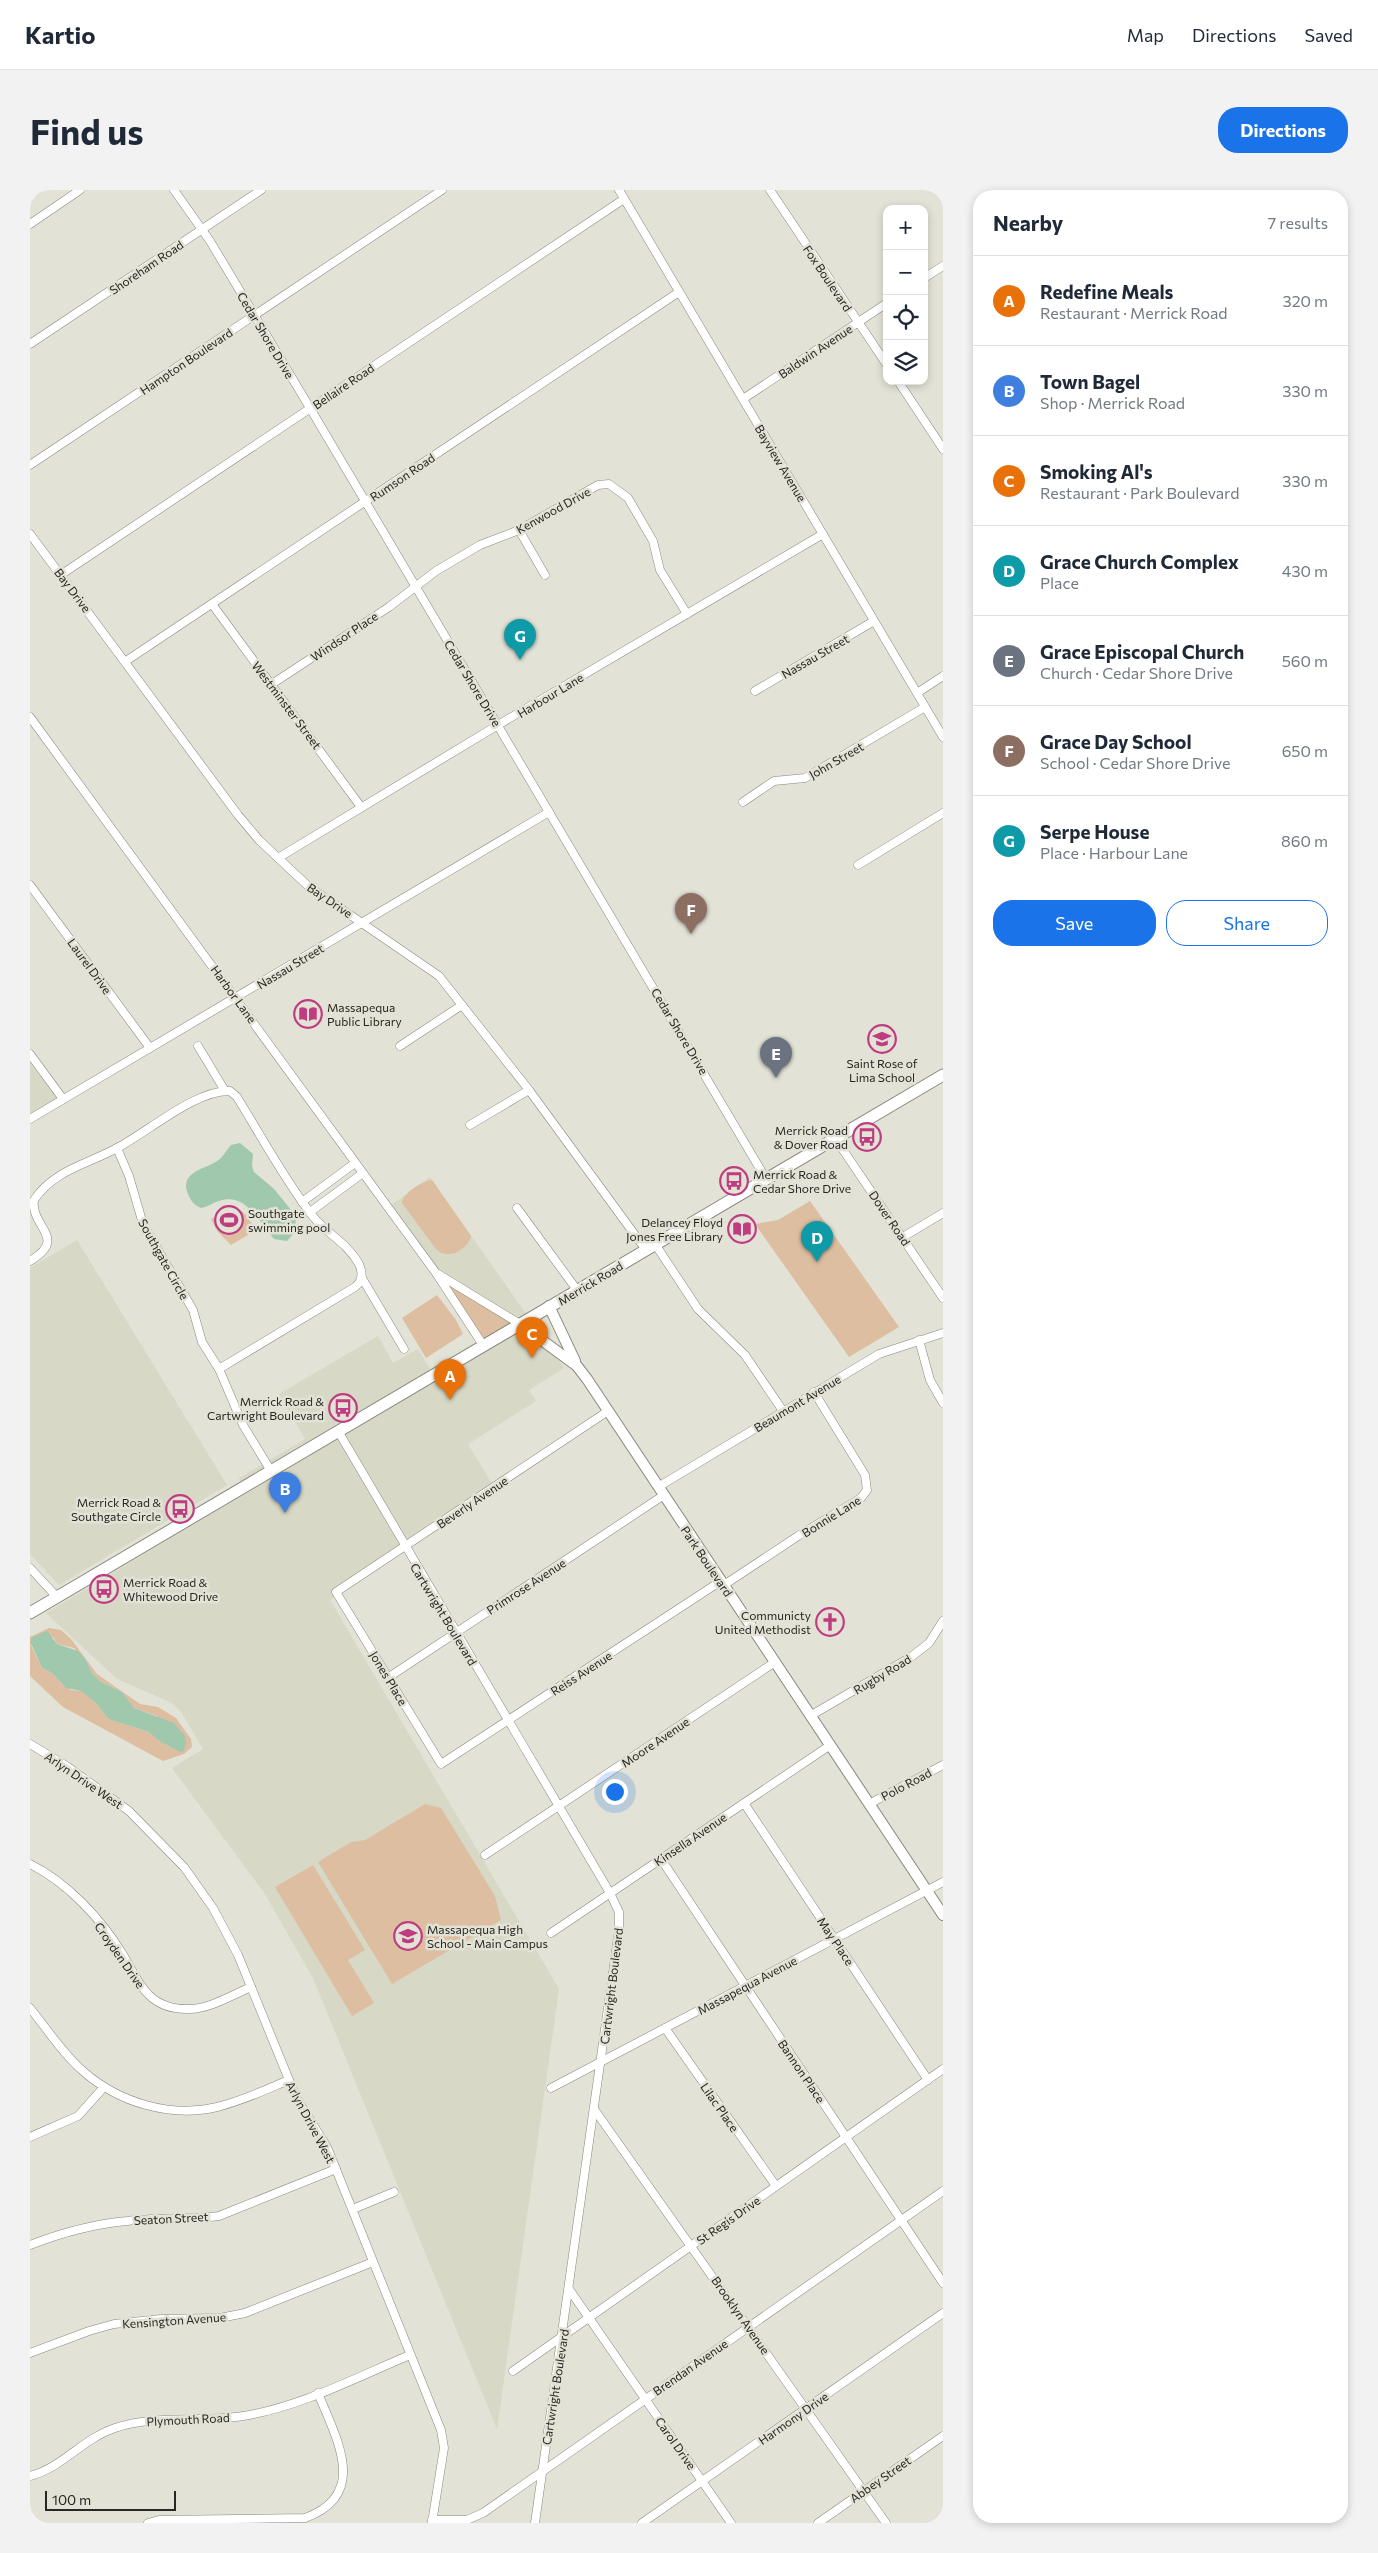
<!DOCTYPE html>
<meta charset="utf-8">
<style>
:root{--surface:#fff;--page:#f2f2f3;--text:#1f2937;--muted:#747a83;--line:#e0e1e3;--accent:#1a73e8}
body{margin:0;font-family:Commissioner,sans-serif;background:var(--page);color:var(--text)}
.controls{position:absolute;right:15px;top:15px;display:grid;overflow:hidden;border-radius:10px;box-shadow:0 2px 8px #0003}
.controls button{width:45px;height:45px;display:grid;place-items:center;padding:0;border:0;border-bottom:1px solid var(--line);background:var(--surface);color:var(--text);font:25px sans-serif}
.scale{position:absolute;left:15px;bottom:12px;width:131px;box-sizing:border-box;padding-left:5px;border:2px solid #272723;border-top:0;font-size:14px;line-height:18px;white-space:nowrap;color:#272723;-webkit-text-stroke:4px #e2e2d6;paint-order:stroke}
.you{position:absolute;left:584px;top:1601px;width:18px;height:18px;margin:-12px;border:4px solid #fff;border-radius:50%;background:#1a73e8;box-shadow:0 0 0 8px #1a73e833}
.badge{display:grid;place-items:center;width:32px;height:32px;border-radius:50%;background:var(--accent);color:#fff;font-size:16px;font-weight:700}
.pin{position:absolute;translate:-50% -41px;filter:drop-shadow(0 1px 2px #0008)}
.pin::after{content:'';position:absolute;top:26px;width:18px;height:15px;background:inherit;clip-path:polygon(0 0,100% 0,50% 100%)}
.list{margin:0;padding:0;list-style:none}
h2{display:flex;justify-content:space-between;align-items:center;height:65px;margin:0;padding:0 20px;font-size:21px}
h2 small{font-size:16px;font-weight:400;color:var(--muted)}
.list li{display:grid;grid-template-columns:32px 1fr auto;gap:15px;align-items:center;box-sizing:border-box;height:90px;padding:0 20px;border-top:1px solid var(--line)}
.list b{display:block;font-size:19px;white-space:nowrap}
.list p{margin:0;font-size:16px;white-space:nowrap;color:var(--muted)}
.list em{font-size:16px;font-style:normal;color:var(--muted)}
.actions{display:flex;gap:10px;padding:15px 20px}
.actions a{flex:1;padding:11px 0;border:1px solid var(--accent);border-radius:20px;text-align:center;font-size:18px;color:var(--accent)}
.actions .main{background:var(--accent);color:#fff}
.icon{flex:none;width:28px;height:28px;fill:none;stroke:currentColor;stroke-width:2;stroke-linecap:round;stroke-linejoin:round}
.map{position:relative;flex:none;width:913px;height:2333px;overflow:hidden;border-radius:20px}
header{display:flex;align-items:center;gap:30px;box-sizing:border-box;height:70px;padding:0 25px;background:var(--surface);border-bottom:1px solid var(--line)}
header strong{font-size:24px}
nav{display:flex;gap:28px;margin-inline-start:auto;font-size:18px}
.intro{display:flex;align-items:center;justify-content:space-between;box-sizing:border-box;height:120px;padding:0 30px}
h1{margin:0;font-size:35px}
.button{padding:12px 22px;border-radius:20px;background:var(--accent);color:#fff;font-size:18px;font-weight:700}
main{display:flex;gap:30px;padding:0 30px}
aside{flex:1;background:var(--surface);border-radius:20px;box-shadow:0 2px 8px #0003}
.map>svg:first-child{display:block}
.built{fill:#d7d8c5}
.green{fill:#debea1;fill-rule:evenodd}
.water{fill:#9fc8ad}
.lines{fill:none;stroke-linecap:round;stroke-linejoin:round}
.street-casing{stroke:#88887d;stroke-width:9}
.secondary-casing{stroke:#88887d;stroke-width:12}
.primary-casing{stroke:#88887d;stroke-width:13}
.street{stroke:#fff;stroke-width:8}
.secondary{stroke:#fff;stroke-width:10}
.primary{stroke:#fff;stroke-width:11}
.labels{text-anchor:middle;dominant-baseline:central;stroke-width:5;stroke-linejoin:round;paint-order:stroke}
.street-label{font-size:12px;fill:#272723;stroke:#e2e2d6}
.poi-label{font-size:12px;fill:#272723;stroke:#e2e2d6;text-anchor:start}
</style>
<header>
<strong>Kartio</strong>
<nav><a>Map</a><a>Directions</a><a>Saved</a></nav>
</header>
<div class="intro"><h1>Find us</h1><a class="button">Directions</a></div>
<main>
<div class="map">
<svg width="913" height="2333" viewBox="0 0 913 2333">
<rect width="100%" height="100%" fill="#e2e2d6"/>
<g class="built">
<polygon points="0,867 31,909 0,927"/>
<polygon points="400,987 534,1178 499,1200 506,1211 438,1254 467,1302 300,1410 529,1799 467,2239 283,1788 235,1704 142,1578 173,1559 152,1523 142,1513 87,1489 16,1423 216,1303 209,1288 275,1249 249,1204 348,1146 363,1173 388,1159 403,1184 451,1155 357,1018"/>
<polygon points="47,1050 197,1295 29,1395 0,1364 0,1078"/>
</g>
<g class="green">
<path d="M402 990 441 1046C438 1060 417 1071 406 1059L372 1013C373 1003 392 991 402 990Z"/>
<polygon points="780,1011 869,1137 819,1167 725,1034 748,1030"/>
<path d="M202 1018C215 1019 219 1029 226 1040L201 1055 187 1041 181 1029Z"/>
<polygon points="409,1086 488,1134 454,1154"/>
<polygon points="407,1105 426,1130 433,1144 396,1168 372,1128"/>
<path d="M19 1438 31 1440 41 1449 67 1484 110 1514 128 1517 146 1528 161 1549 162 1557 154 1564 133 1571 33 1517 0 1486V1447ZM23 1447 27 1454 44 1458 56 1470 62 1483 70 1491 92 1502 104 1518 127 1526 150 1562 129 1551 119 1542 78 1529 67 1514 51 1501 41 1500 32 1494 22 1483 12 1478 1 1455Z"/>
<polygon points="395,1614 411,1618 465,1706 471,1730 362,1794 288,1672 321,1652 335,1650"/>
<polygon points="283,1675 335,1760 318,1770 344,1813 322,1826 245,1697"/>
</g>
<g class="water">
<path d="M210 953 223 964 222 976 224 982 244 999 266 1026 265 1042 257 1051 244 1049C231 1034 216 1001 189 1011 182 1013 178 1017 171 1018 164 1015 161 1011 158 1004 148 980 180 979 191 968 195 964 197 959 201 955Z"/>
<polygon points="205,1020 211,1024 211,1029 191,1040 187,1031"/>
<polygon points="17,1441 27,1454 48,1461 56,1470 62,1483 70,1491 92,1502 104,1518 144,1533 155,1546 156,1553 154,1561 150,1562 129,1551 119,1542 78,1529 67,1514 51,1501 36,1498 22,1483 12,1478 0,1451 3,1447"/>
</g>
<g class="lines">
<defs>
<g id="street">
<polyline points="144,0 180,51 280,218 736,989"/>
<polyline points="589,0 913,547"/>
<polyline points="740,0 857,175"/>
<polyline points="0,34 50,0"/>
<polyline points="894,88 913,76"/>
<polyline points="0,154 231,0"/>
<polyline points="868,191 913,259"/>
<polyline points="713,209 857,113"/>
<polyline points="0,275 412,0"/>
<polyline points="489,340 515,385"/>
<polyline points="0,344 208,625 229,650 278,696 409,786 499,900 616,1060"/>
<polyline points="32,384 594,9"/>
<polyline points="182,414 331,617"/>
<polyline points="96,471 649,102"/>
<polyline points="242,494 359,417 406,381 450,355 489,340 568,295 579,294 598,308 623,351 630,380 657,424"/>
<polyline points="725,501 844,431"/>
<polyline points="887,503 913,486"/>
<polyline points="0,527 406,1083 453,1155"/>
<polyline points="713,612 744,591 775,588 895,517"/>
<polyline points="248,668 468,535 793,344"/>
<polyline points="828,675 913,623"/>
<polyline points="0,695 120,858"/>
<polyline points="168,856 195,901"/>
<polyline points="370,856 432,815"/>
<polyline points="0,864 33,909"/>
<polyline points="0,929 519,622"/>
<polyline points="440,935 499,900"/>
<polyline points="805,948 913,1108"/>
<polyline points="87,958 99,986 113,1034 163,1120 172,1152 189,1179 213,1235 241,1281"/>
<polyline points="272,1012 325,973"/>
<polyline points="487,1018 547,1100"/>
<polyline points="280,1022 333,983"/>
<polyline points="873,1047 913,1023"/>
<polyline points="625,1054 668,1119 715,1165 753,1221"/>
<path d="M0 1071C39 1048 0 1037 4 1010 24 980 58 974 87 958 118 942 165 900 200 901L207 907C231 946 253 987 281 1024 295 1043 317 1052 329 1074 333 1083 333 1091 325 1097L189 1179"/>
<polyline points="408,1084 490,1134"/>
<polyline points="332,1088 374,1159"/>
<polyline points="889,1150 900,1190 913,1213"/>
<polyline points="578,1221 306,1402 411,1574 691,1391"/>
<polyline points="308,1241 580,1703 589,1722 589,1740 505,2333"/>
<polyline points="628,1297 849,1164 913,1143"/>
<polyline points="0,1378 27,1407"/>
<polyline points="694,1395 768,1346 831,1308 837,1300 835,1285 784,1202"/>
<polyline points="359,1487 634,1305"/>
<polyline points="780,1526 881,1467 899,1453 913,1431"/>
<polyline points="0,1554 38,1577 99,1621 154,1677 183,1718 208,1765 266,1907 297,1957 411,2240 414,2258 402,2333"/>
<polyline points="714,1613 898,1890"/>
<polyline points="839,1614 913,1575"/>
<polyline points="455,1665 745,1472"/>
<polyline points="631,1669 913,2093"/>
<path d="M0 1674C37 1692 71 1729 92 1763 101 1777 107 1794 119 1805 129 1815 143 1819 157 1819 178 1820 202 1805 221 1797"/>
<polyline points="521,1743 799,1556"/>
<path d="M0 1818C17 1839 33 1864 54 1882 90 1913 141 1928 187 1917 212 1911 235 1900 259 1890"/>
<polyline points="635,1838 746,1996"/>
<polyline points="521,1898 913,1692"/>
<polyline points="564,1919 856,2333"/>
<polyline points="0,1947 48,1926 74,1897"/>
<polyline points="323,2019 364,2002"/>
<path d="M0 2055C31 2043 64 2034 97 2031 127 2027 158 2030 189 2026L306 1979"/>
<polyline points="539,2099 701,2333"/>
<polyline points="0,2163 59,2141 84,2134 131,2129 190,2128 215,2123 343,2072"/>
<polyline points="483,2181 913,1879"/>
<path d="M0 2286C32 2278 52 2249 85 2238 126 2224 170 2233 213 2226 270 2217 327 2187 380 2165"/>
<polyline points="402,2330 437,2330 453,2323 913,2001"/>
<path d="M118 2333 129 2330 275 2328C340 2305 306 2248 288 2203"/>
<polyline points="612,2333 913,2123"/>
<polyline points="788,2333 913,2246"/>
</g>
<g id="secondary">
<polyline points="519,1116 545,1171"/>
<polyline points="490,1134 547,1176 557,1189 913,1725"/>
</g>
<polyline id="primary" points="0,1423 913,885"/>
</defs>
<use href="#street" class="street-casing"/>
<use href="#secondary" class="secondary-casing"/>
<use href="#primary" class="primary-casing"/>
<use href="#street" class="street"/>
<use href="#secondary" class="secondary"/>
<use href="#primary" class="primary"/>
</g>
<defs>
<symbol id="library-ring" viewBox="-11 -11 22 22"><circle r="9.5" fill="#e2e2d6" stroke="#c03c80" stroke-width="1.5"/><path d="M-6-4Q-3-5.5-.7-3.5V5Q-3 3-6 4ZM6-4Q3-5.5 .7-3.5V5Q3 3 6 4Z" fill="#c03c80"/></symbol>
<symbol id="school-ring" viewBox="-11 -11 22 22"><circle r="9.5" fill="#e2e2d6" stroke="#c03c80" stroke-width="1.5"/><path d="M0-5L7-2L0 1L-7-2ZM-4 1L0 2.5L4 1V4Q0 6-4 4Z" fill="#c03c80"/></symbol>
<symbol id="bus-ring" viewBox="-11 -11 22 22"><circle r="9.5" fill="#e2e2d6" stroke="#c03c80" stroke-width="1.5"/><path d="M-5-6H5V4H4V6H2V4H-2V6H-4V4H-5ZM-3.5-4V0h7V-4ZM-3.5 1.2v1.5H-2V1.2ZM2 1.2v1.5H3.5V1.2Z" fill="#c03c80"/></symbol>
<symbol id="stadium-ring" viewBox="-11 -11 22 22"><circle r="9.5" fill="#e2e2d6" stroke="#c03c80" stroke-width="1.5"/><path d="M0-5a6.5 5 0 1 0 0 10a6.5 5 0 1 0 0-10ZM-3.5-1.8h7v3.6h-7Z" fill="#c03c80"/></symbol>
<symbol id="church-ring" viewBox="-11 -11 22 22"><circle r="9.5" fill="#e2e2d6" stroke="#c03c80" stroke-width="1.5"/><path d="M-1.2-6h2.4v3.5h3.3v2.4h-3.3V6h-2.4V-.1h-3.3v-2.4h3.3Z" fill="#c03c80"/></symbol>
</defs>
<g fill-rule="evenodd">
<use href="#library-ring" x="262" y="808" width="32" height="32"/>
<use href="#school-ring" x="836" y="833" width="32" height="32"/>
<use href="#bus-ring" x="821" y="931" width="32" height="32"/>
<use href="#bus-ring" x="688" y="975" width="32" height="32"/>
<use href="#stadium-ring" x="183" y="1014" width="32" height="32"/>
<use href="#library-ring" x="696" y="1023" width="32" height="32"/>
<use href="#bus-ring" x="297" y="1202" width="32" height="32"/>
<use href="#bus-ring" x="134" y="1303" width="32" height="32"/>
<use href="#bus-ring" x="58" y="1383" width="32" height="32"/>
<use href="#church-ring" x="784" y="1416" width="32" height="32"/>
<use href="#school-ring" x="362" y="1730" width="32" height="32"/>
</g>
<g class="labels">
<g class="street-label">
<text transform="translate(116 77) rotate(-34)">Shoreham Road</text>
<text transform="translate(798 88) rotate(56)">Fox Boulevard</text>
<text transform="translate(236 145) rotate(59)">Cedar Shore Drive</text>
<text transform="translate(785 161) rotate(-34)">Baldwin Avenue</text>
<text transform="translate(156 171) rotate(-34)">Hampton Boulevard</text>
<text transform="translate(313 196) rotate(-34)">Bellaire Road</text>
<text transform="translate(751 273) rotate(59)">Bayview Avenue</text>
<text transform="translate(372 287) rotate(-34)">Rumson Road</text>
<text transform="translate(523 320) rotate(-29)">Kenwood Drive</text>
<text transform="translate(43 400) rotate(53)">Bay Drive</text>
<text transform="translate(314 446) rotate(-34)">Windsor Place</text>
<text transform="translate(785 466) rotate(-30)">Nassau Street</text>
<text transform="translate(443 493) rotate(59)">Cedar Shore Drive</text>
<text transform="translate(520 505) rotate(-31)">Harbour Lane</text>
<text transform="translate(257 515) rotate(53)">Westminster Street</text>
<text transform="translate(806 570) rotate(-30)">John Street</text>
<text transform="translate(300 710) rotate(34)">Bay Drive</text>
<text transform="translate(60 776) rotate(54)">Laurel Drive</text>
<text transform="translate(260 776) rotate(-31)">Nassau Street</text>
<text transform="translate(204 804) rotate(54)">Harbor Lane</text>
<text transform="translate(650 841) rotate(59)">Cedar Shore Drive</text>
<text transform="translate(860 1028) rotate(56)">Dover Road</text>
<text transform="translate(134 1069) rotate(61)">Southgate Circle</text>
<text transform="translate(560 1093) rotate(-31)">Merrick Road</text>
<text transform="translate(767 1213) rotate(-31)">Beaumont Avenue</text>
<text transform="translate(442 1312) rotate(-34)">Beverly Avenue</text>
<text transform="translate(801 1326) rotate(-32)">Bonnie Lane</text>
<text transform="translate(677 1371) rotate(56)">Park Boulevard</text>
<text transform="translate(496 1396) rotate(-33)">Primrose Avenue</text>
<text transform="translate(414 1424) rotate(59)">Cartwright Boulevard</text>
<text transform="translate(551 1483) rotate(-33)">Reiss Avenue</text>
<text transform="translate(852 1484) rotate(-31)">Rugby Road</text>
<text transform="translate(359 1488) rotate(59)">Jones Place</text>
<text transform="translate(625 1552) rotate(-34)">Moore Avenue</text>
<text transform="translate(54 1590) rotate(34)">Arlyn Drive West</text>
<text transform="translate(876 1594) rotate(-28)">Polo Road</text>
<text transform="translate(660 1649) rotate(-34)">Kinsella Avenue</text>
<text transform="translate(806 1751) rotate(56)">May Place</text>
<text transform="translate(90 1765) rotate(55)">Croyden Drive</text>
<text transform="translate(717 1795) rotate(-28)">Massapequa Avenue</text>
<text transform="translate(581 1796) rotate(-83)">Cartwright Boulevard</text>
<text transform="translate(772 1881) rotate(56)">Bannon Place</text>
<text transform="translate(690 1917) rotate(55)">Lilac Place</text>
<text transform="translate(281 1932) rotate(62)">Arlyn Drive West</text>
<text transform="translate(141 2028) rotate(-3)">Seaton Street</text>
<text transform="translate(698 2030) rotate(-35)">St Regis Drive</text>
<text transform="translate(711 2125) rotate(55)">Brooklyn Avenue</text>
<text transform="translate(144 2130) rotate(-4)">Kensington Avenue</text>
<text transform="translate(660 2177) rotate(-35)">Brendan Avenue</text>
<text transform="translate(525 2197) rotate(-81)">Cartwright Boulevard</text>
<text transform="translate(763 2228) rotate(-35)">Harmony Drive</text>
<text transform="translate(158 2229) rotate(-3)">Plymouth Road</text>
<text transform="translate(646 2253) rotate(55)">Carol Drive</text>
<text transform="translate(850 2289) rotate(-35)">Abbey Street</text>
</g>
<g class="poi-label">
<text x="297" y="817">Massapequa<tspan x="297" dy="14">Public Library</tspan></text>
<text x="852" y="873" text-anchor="middle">Saint Rose of<tspan x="852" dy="14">Lima School</tspan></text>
<text x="818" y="940" text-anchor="end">Merrick Road<tspan x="818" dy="14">&amp; Dover Road</tspan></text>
<text x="723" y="984">Merrick Road &amp;<tspan x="723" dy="14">Cedar Shore Drive</tspan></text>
<text x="218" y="1023">Southgate<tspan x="218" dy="14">swimming pool</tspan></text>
<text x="693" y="1032" text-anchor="end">Delancey Floyd<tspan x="693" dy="14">Jones Free Library</tspan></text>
<text x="294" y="1211" text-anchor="end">Merrick Road &amp;<tspan x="294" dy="14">Cartwright Boulevard</tspan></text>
<text x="131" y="1312" text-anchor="end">Merrick Road &amp;<tspan x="131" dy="14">Southgate Circle</tspan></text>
<text x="93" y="1392">Merrick Road &amp;<tspan x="93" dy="14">Whitewood Drive</tspan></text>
<text x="781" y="1425" text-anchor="end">Communicty<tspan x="781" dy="14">United Methodist</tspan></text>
<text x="397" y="1739">Massapequa High<tspan x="397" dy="14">School - Main Campus</tspan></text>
</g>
</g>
</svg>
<div class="controls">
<button>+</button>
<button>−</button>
<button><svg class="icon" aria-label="locate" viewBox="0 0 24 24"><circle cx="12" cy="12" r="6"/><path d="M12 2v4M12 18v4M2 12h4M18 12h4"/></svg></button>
<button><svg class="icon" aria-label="layers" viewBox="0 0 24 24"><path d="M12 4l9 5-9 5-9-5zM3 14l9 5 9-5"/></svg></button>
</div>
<div class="scale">100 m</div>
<div class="you"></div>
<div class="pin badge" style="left:420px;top:1210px;background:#e8710a">A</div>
<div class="pin badge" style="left:255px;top:1323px;background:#3f7fe0">B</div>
<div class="pin badge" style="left:502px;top:1168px;background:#e8710a">C</div>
<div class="pin badge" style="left:787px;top:1072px;background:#0f9aa8">D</div>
<div class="pin badge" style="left:746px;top:888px;background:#6b7280">E</div>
<div class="pin badge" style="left:661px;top:744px;background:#8d6e63">F</div>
<div class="pin badge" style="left:490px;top:470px;background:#0f9aa8">G</div>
</div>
<aside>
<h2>Nearby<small>7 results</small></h2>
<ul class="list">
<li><span class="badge" style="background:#e8710a">A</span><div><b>Redefine Meals</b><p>Restaurant · Merrick Road</p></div><em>320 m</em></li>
<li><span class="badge" style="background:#3f7fe0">B</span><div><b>Town Bagel</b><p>Shop · Merrick Road</p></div><em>330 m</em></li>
<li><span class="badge" style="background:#e8710a">C</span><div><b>Smoking Al's</b><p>Restaurant · Park Boulevard</p></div><em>330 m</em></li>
<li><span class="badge" style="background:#0f9aa8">D</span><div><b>Grace Church Complex</b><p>Place</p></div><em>430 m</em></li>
<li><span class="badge" style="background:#6b7280">E</span><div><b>Grace Episcopal Church</b><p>Church · Cedar Shore Drive</p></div><em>560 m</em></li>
<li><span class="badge" style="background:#8d6e63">F</span><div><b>Grace Day School</b><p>School · Cedar Shore Drive</p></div><em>650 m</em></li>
<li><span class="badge" style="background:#0f9aa8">G</span><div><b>Serpe House</b><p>Place · Harbour Lane</p></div><em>860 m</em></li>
</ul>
<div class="actions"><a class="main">Save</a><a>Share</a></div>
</aside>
</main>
